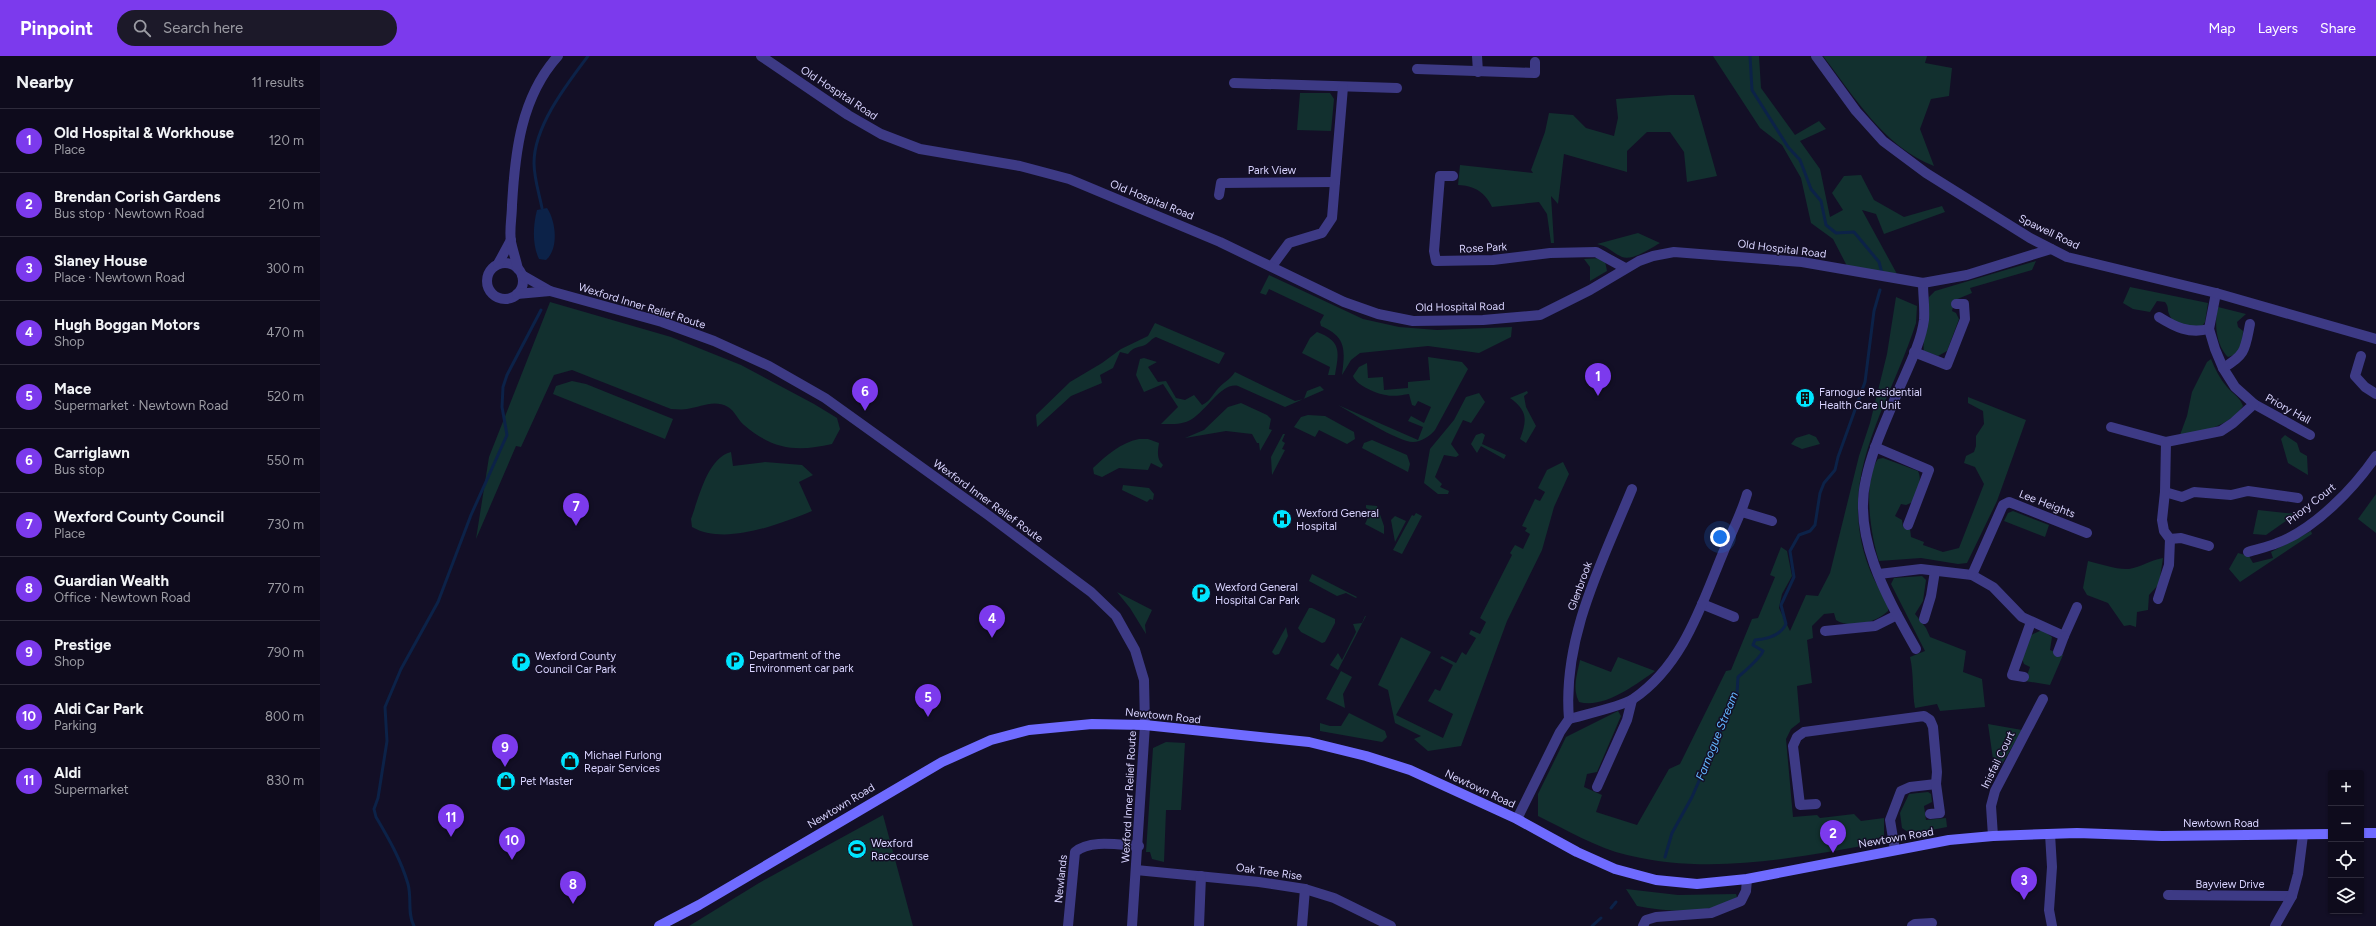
<!DOCTYPE html>
<meta charset="utf-8">
<style>
:root{--surface:#0e0b1c;--page:#1c1929;--text:#f1f3f6;--muted:#9b9ba3;--line:#2e2b3b;--accent:#7c3aed}
body{margin:0;font-family:Figtree,sans-serif;background:var(--page);color:var(--text)}
.controls{position:absolute;right:12px;bottom:12px;display:grid;overflow:hidden;border-radius:4px;box-shadow:0 1px 3px #0004}
.controls button{width:36px;height:36px;display:grid;place-items:center;padding:0;border:0;border-bottom:1px solid var(--line);background:var(--surface);color:var(--text);font:20px sans-serif}
.you{position:absolute;left:1400px;top:481px;width:14px;height:14px;margin:-10px;border:3px solid #fff;border-radius:50%;background:#1a73e8;box-shadow:0 0 0 6px #1a73e833}
.badge{display:grid;place-items:center;width:26px;height:26px;border-radius:50%;background:var(--accent);color:#fff;font-size:13px;font-weight:700}
.pin{position:absolute;translate:-50% -33px;filter:drop-shadow(0 1px 2px #0008)}
.pin::after{content:'';position:absolute;top:21px;width:14px;height:12px;background:inherit;clip-path:polygon(0 0,100% 0,50% 100%)}
.list{margin:0;padding:0;list-style:none}
h2{display:flex;justify-content:space-between;align-items:center;height:52px;margin:0;padding:0 16px;font-size:17px}
h2 small{font-size:13px;font-weight:400;color:var(--muted)}
.list li{display:grid;grid-template-columns:26px 1fr auto;gap:12px;align-items:center;box-sizing:border-box;height:64px;padding:0 16px;border-top:1px solid var(--line)}
.list b{display:block;font-size:15px;white-space:nowrap}
.list p{margin:0;font-size:13px;white-space:nowrap;color:var(--muted)}
.list em{font-size:13px;font-style:normal;color:var(--muted)}
.icon{flex:none;width:22px;height:22px;fill:none;stroke:currentColor;stroke-width:2;stroke-linecap:round;stroke-linejoin:round}
.map{position:relative;flex:none;width:2056px;height:870px;overflow:hidden}
header{display:flex;align-items:center;gap:24px;box-sizing:border-box;height:56px;padding:0 20px;background:var(--accent);color:#fff}
header strong{font-size:19px}
nav{display:flex;gap:22px;margin-inline-start:auto;font-size:14px}
.search{width:280px;height:36px;background:var(--page);display:flex;align-items:center;gap:10px;box-sizing:border-box;padding:0 14px;border-radius:22px;color:var(--muted);font-size:15px}
main{display:flex}
aside{flex:1;background:var(--surface)}
.map>svg:first-child{display:block}
.green{fill:#12302f}
.water{fill:#0c2248}
.lines{fill:none;stroke-linecap:round;stroke-linejoin:round}
.stream{stroke:#0c2248;stroke-width:3}
.minor{stroke:#3d3a85;stroke-width:10}
.tertiary{stroke:#3d3a85;stroke-width:10}
.secondary{stroke:#6f6bff;stroke-width:10}
.labels{text-anchor:middle;dominant-baseline:central;stroke-width:3;stroke-linejoin:round;paint-order:stroke}
.street-label{font-size:11px;fill:#d9d4ff;stroke:#130f26}
.poi-label{font-size:11px;fill:#d9d4ff;stroke:#130f26;text-anchor:start}
.water-label{font-size:12px;font-style:italic;fill:#62b6ff;stroke:#130f26}
</style>
<header>
<strong>Pinpoint</strong>
<div class="search"><svg class="icon" aria-label="search" viewBox="0 0 24 24"><circle cx="10" cy="10" r="6"/><path d="M15 15l6 6"/></svg>Search here</div>
<nav><a>Map</a><a>Layers</a><a>Share</a></nav>
</header>
<main>
<aside>
<h2>Nearby<small>11 results</small></h2>
<ul class="list">
<li><span class="badge">1</span><div><b>Old Hospital &amp; Workhouse</b><p>Place</p></div><em>120 m</em></li>
<li><span class="badge">2</span><div><b>Brendan Corish Gardens</b><p>Bus stop · Newtown Road</p></div><em>210 m</em></li>
<li><span class="badge">3</span><div><b>Slaney House</b><p>Place · Newtown Road</p></div><em>300 m</em></li>
<li><span class="badge">4</span><div><b>Hugh Boggan Motors</b><p>Shop</p></div><em>470 m</em></li>
<li><span class="badge">5</span><div><b>Mace</b><p>Supermarket · Newtown Road</p></div><em>520 m</em></li>
<li><span class="badge">6</span><div><b>Carriglawn</b><p>Bus stop</p></div><em>550 m</em></li>
<li><span class="badge">7</span><div><b>Wexford County Council</b><p>Place</p></div><em>730 m</em></li>
<li><span class="badge">8</span><div><b>Guardian Wealth</b><p>Office · Newtown Road</p></div><em>770 m</em></li>
<li><span class="badge">9</span><div><b>Prestige</b><p>Shop</p></div><em>790 m</em></li>
<li><span class="badge">10</span><div><b>Aldi Car Park</b><p>Parking</p></div><em>800 m</em></li>
<li><span class="badge">11</span><div><b>Aldi</b><p>Supermarket</p></div><em>830 m</em></li>
</ul>
</aside>
<div class="map">
<svg width="2056" height="870" viewBox="0 0 2056 870">
<rect width="100%" height="100%" fill="#130f26"/>
<g class="green">
<polygon points="1393,0 1439,0 1441,32 1475,79 1499,65 1506,73 1480,85 1500,113 1510,161 1523,154 1512,137 1524,120 1541,119 1554,144 1584,161 1622,150 1625,156 1564,178 1556,158 1542,154 1577,218 1527,210 1513,183 1491,167 1481,122 1462,89 1440,72"/>
<path d="M1503 0H1607L1605 7 1632 12 1629 40 1611 43 1600 73 1614 110C1563 90 1535 41 1503 0Z"/>
<polygon points="980,37 1010,37 1014,43 1011,75 977,74"/>
<path d="M1350 39H1374L1397 120 1367 126 1364 96 1350 76H1327L1307 95V116L1244 98 1238 148 1231 140 1234 187H1231L1227 158 1219 146 1172 151C1165 136 1155 130 1138 129L1140 109 1213 117 1211 114 1225 76 1229 57 1253 59 1266 72 1294 80 1298 62 1296 43Z"/>
<path d="M1318 177 1340 187C1331 192 1313 205 1302 201 1293 197 1288 190 1277 188Z"/>
<polygon points="1280,202 1285,205 1287,215 1270,225 1270,211 1264,203"/>
<path d="M1716 205 1712 214 1650 232 1652 237 1635 244 1632 255 1636 257 1639 263 1627 295 1618 300 1604 295C1602 291 1608 251 1609 241L1615 235Z"/>
<path d="M949 219 1043 263 1079 271 1117 274 1192 271 1191 281 1159 297 1108 290 1040 297 1031 304 1022 319C1025 294 1027 281 1001 270L1000 266 1004 259 949 233 946 239 940 237Z"/>
<path d="M1810 231 1888 247 1885 266 1881 272C1871 270 1853 270 1849 258 1847 253 1849 251 1845 246L1837 245 1830 256 1813 253 1803 247Z"/>
<path d="M1576 241 1597 250 1596 267C1577 328 1535 394 1538 458 1539 484 1546 509 1558 531 1562 538 1569 547 1568 555 1556 567 1529 573 1516 564L1514 557 1504 558 1492 570 1493 582 1487 584 1492 627 1477 630 1480 666 1471 673 1466 683 1473 761 1497 759 1500 762 1534 758 1541 765 1564 762V786C1479 801 1394 820 1307 799 1277 792 1247 774 1218 760V738L1246 681 1298 655 1301 660 1277 716 1267 718 1264 731 1282 739 1276 756 1317 769 1349 713 1360 708 1406 615 1411 614 1432 563 1438 562 1455 521 1450 519 1461 491 1467 495 1472 520 1462 538 1459 552 1470 575 1486 539 1498 540 1510 517 1539 400 1550 367 1567 298Z"/>
<path d="M230 246 351 281 421 309 494 348 517 362 520 373 512 388C477 396 453 394 424 369 418 364 415 355 408 351 394 343 381 351 367 353 362 354 356 353 351 353L252 314 234 319 201 391 196 390 156 483 169 401Z"/>
<path d="M1898 251 1926 258 1917 266 1918 271 1923 275 1922 290 1914 299 1908 301C1896 289 1894 267 1898 251Z"/>
<path d="M835 267 905 297 899 308 836 281C831 283 830 286 825 289 818 292 814 290 808 298L800 296 793 312 780 319 782 327 751 340 717 371 716 359 750 326 782 307 801 293 828 280Z"/>
<path d="M997 276C1022 285 1019 297 1015 319H1008L1010 311 982 297 990 282Z"/>
<path d="M1108 301 1142 306 1148 313 1115 374C1110 380 1101 386 1093 386 1078 386 1033 357 1018 349L1098 384 1103 371 1088 365 1091 360 1104 367 1111 351 1098 345 1095 350 1092 349 1089 338C1082 339 1073 341 1066 339 1057 338 1036 329 1033 320L1039 311 1047 307 1048 322 1063 321 1064 334 1088 332V326L1110 324Z"/>
<path d="M824 302 837 306 828 311 838 326 846 325 856 342 865 344 874 339 882 349C890 345 891 341 896 335 902 327 910 324 915 316L975 345 984 343 987 335 1000 330 1004 334 965 351 918 330C902 326 887 354 872 363 863 369 851 368 841 368L858 351 843 328 824 336 816 319 820 303Z"/>
<path d="M1891 303C1895 313 1900 323 1907 331 1913 338 1920 341 1923 350 1907 372 1885 374 1860 379L1867 360 1872 336 1887 306Z"/>
<polygon points="252,325 266,328 353,363 345,383 233,338 236,330"/>
<path d="M1207 335 1208 337 1204 340 1206 351 1216 370 1206 387 1200 383C1207 364 1208 355 1190 342Z"/>
<polygon points="1159,337 1165,346 1151,367 1143,364 1131,388 1139,399 1136,401 1124,399 1115,421 1122,428 1120,431 1129,435 1128,438 1118,438 1104,427 1110,393 1134,364 1146,341"/>
<path d="M1648 341 1706 364 1677 445 1647 507 1638 508 1601 502 1559 505C1551 481 1542 425 1558 403L1563 402 1598 415C1603 425 1596 437 1593 446L1586 449 1581 448 1575 460 1582 464 1583 471 1590 473 1591 481 1604 486 1603 489 1623 496 1639 492 1664 428 1655 411 1644 407 1646 400 1654 396 1656 390V380L1664 368 1663 355 1648 347Z"/>
<polygon points="921,347 947,359 951,363 949,373 952,374 940,395 939,387 937,387 932,378 906,375 865,382 884,374 908,351"/>
<polygon points="988,359 1005,360 1034,376 1035,383 1027,388 999,374 995,381 974,371 981,361"/>
<polygon points="1162,377 1165,379 1162,388 1186,399 1184,403 1161,390 1157,397 1151,388 1156,379"/>
<polygon points="963,378 965,378 962,385 965,387 962,393 965,394 952,419 951,401"/>
<polygon points="1489,378 1496,381 1500,388 1482,393 1471,388 1476,382"/>
<polygon points="1965,379 1977,387 1980,396 1987,400 1988,419 1968,407 1961,383"/>
<path d="M819 383H828L839 387C838 394 836 403 843 409L841 412 831 407 828 414 799 412 782 421 774 418 773 412C787 399 800 387 819 383Z"/>
<polygon points="1052,384 1087,399 1090,408 1088,416 1042,392 1044,387"/>
<path d="M411 396 413 410 445 406 482 409 493 419 479 426 492 455C460 468 405 490 372 471L371 463C379 442 387 402 411 396Z"/>
<polygon points="1243,406 1249,418 1234,451 1222,494 1187,565 1141,690 1108,695 1094,683 1101,680 1075,667 1068,634 1058,629 1081,581 1111,596 1076,659 1123,682 1133,658 1108,645 1115,633 1120,635 1133,609 1120,602 1122,600 1136,607 1142,596 1146,599 1156,582 1149,578 1151,574 1160,578 1166,566 1160,562 1192,499 1190,497 1195,489 1203,493 1210,478 1205,475 1207,472 1202,470 1215,443 1220,445 1225,436 1218,432 1227,414"/>
<polygon points="803,429 829,432 834,438 833,444 830,443 827,446 802,434"/>
<polygon points="2056,438 2056,477 2038,463"/>
<polygon points="1046,449 1057,450 1064,470 1064,478 1045,468 1051,455 1046,452"/>
<polygon points="1938,454 1976,458 1946,479 1933,478"/>
<polygon points="1693,455 1729,469 1725,481 1684,465 1688,457"/>
<polygon points="1096,457 1102,460 1082,498 1073,494 1092,459 1094,460"/>
<polygon points="1075,460 1086,465 1075,486 1071,464"/>
<polygon points="1991,475 1992,478 1920,526 1909,513 1918,497 1929,500 1933,507 1953,502 1951,496"/>
<path d="M1843 502 1839 528 1829 539 1828 554 1817 556 1816 571 1810 569 1804 570 1788 547 1767 539 1763 532 1768 505C1781 508 1797 514 1809 513 1821 511 1831 504 1843 502Z"/>
<polygon points="992,518 1037,541 1036,542 1026,537 1017,540 989,525"/>
<path d="M1602 520 1606 524 1603 545 1595 558 1606 572 1610 581 1646 595 1643 616 1662 623 1665 651 1620 655 1617 648 1595 652C1592 635 1594 618 1590 601L1605 595 1571 528 1574 522Z"/>
<polygon points="797,536 832,554 825,569 826,578 810,552"/>
<polygon points="989,552 992,552 1015,563 1015,567 1005,586 1002,587 981,576 978,572"/>
<polygon points="1045,560 1046,560 1018,614 1010,609 1018,597 1022,604 1036,576 1033,568 1042,567"/>
<polygon points="966,571 968,580 959,598 955,599 952,596"/>
<polygon points="1722,574 1732,581 1730,594 1743,599 1730,629 1705,625 1710,611 1704,608 1702,603 1711,579"/>
<path d="M1298 601 1335 615C1315 629 1284 653 1259 646 1252 632 1257 619 1260 604L1291 616Z"/>
<polygon points="1021,615 1032,621 1023,638 1025,652 1006,643"/>
<polygon points="1029,657 1065,675 1067,681 1062,686 1000,675 1000,667 1010,670 1021,670"/>
<polygon points="1668,668 1702,674 1682,708 1674,710"/>
<polygon points="846,686 865,687 861,754 846,754 844,806 832,803 830,796 826,796 833,692"/>
<polygon points="1608,736 1611,738 1612,746 1604,750 1606,764 1626,762 1627,771 1591,778 1582,772 1580,757 1589,738"/>
<polygon points="563,759 593,870 369,870 439,827"/>
<path d="M1306 833 1358 839 1416 838 1417 841C1386 860 1351 856 1317 850Z"/>
</g>
<path class="water" d="M227 152C236 165 239 193 226 204L219 203C212 189 213 169 217 154Z"/>
<g class="lines">
<g class="stream">
<polyline points="1430,0 1432,34 1468,91 1480,104 1491,133 1501,145 1506,169 1516,177 1534,176 1559,206 1562,217"/>
<path d="M222 152C219 137 214 122 214 107 214 70 247 28 268 0"/>
<path d="M1345 801 1352 777 1372 741 1417 637 1418 621C1423 617 1441 601 1443 595L1433 589 1435 584C1447 583 1461 579 1466 568L1461 549 1474 521 1470 495 1479 479 1490 475 1495 469 1500 437 1504 427 1515 414 1518 401 1545 326 1554 255 1560 234"/>
<polyline points="1291,852 1296,846"/>
<path d="M94 870C87 857 92 843 88 828 81 804 69 783 56 761L54 753 58 742 67 685 65 651 81 613 118 546 151 459 187 379 182 351 183 331 187 319 221 254"/>
<polyline points="1272,870 1281,862"/>
</g>
<g class="minor">
<polyline points="1157,0 1158,16"/>
<polyline points="1097,13 1215,17 1215,6"/>
<polyline points="914,27 1077,32"/>
<polyline points="1133,120 1120,120 1114,195 1116,205 1173,204 1230,197 1276,196 1305,212"/>
<polyline points="899,139 901,127 1015,126"/>
<polyline points="952,210 969,187 1002,177 1012,162 1023,31"/>
<path d="M1839 261C1855 271 1869 278 1889 273"/>
<polyline points="1594,296 1627,309 1645,263 1644,248 1636,248"/>
<polyline points="2041,300 2035,320 2045,331 2056,338"/>
<path d="M1903 312C1926 299 1925 293 1930 268"/>
<polyline points="1934,348 1990,379"/>
<polyline points="1791,371 1846,386"/>
<polyline points="1555,391 1609,414 1588,469"/>
<polyline points="1845,436 1862,441 1874,436 1911,439 1928,435 1978,442"/>
<polyline points="1422,456 1452,465"/>
<polyline points="1850,483 1861,482 1889,490"/>
<path d="M1928 496C1937 493 1948 491 1957 487 1995 473 2034 432 2056 400"/>
<polyline points="1559,518 1601,513 1652,519 1673,531 1702,561 1744,580 1757,551"/>
<polyline points="1652,519 1683,449 1689,446 1767,477"/>
<polyline points="1838,543 1849,509 1850,483 1844,475 1842,464 1845,436 1846,386 1901,375 1913,367 1934,348 1915,331 1903,312 1895,293 1889,273 1896,237"/>
<polyline points="1382,548 1414,561"/>
<polyline points="1604,563 1611,540 1615,515"/>
<polyline points="1505,575 1555,570 1577,559"/>
<path d="M1596 593C1568 543 1532 482 1546 423 1552 394 1565 367 1576 340 1585 318 1601 288 1604 264 1605 252 1603 239 1603 227"/>
<polyline points="1738,596 1744,580"/>
<polyline points="1704,621 1692,619 1711,566"/>
<path d="M1249 663C1263 659 1303 650 1313 643 1363 609 1381 550 1403 497 1411 477 1421 459 1427 438"/>
<polyline points="1277,731 1307,664 1312,644"/>
<polyline points="1496,748 1480,749 1473,690 1477,681 1484,676 1604,660 1610,664 1613,671 1617,716 1616,728 1590,731 1581,735 1570,764 1575,794"/>
<polyline points="1610,758 1620,757 1616,728"/>
<path d="M1197 763 1240 676 1249 663C1242 582 1282 506 1312 433"/>
<polyline points="1730,778 1732,811 1729,854 1732,870"/>
<polyline points="1673,780 1671,750 1675,735 1723,643"/>
<polyline points="816,814 939,826 985,833 1014,842 1071,870"/>
<polyline points="1848,839 1972,840"/>
<path d="M748 870 755 796C770 783 799 789 819 790"/>
<polyline points="879,870 881,820"/>
<polyline points="982,870 985,833"/>
<polyline points="1323,870 1326,864 1336,861 1391,857 1421,845 1426,835 1427,823"/>
<polyline points="1592,870 1595,868 1612,867"/>
<polyline points="1955,870 1972,840 1978,818 1983,779"/>
</g>
<g class="tertiary">
<polyline points="441,0 528,59 561,78 600,93 700,110 749,123 900,186 1024,246 1058,258 1093,265 1163,264 1220,259 1270,234 1319,205 1333,200 1354,196 1482,206 1603,227 1647,219 1731,193"/>
<polyline points="1496,0 1536,55 1563,85 1606,117 1710,182 1747,201 1896,237 2056,283"/>
<circle cx="185" cy="225" r="18"/>
<polyline points="178,208 191,184"/>
<path d="M198 213C196 204 193 195 191 186 189 174 192 161 192 149 195 96 201 41 238 0"/>
<polyline points="202,219 230,235 342,266 394,285 449,310 505,342 668,459 771,536 796,560 815,594 824,624 825,669 812,870"/>
<polyline points="197,238 230,235"/>
</g>
<g class="secondary">
<polyline points="2041,777 2056,777"/>
<polyline points="339,870 379,849 622,706 671,684 709,674 772,668 825,669 989,686 1046,700 1090,714 1197,763 1257,796 1295,813 1336,824 1377,828 1427,823 1629,784 1673,780 1757,777 1842,780 2011,778"/>
</g>
</g>
<defs>
<symbol id="building-disc" viewBox="-11 -11 22 22"><circle r="9.5" fill="#00e5ff" stroke="#130f26"/><path d="M-4-6H4V6H1V3H-1V6H-4ZM-2.5-4.3h1.7v1.8h-1.7ZM.8-4.3h1.7v1.8H.8ZM-2.5-1h1.7V.8h-1.7ZM.8-1h1.7V.8H.8Z" fill="#111"/></symbol>
<symbol id="hospital-disc" viewBox="-11 -11 22 22"><circle r="9.5" fill="#00e5ff" stroke="#130f26"/><path d="M-5-5h3v3.5h4V-5h3V5h-3V1.5h-4V5h-3Z" fill="#111"/></symbol>
<symbol id="parking-disc" viewBox="-11 -11 22 22"><circle r="9.5" fill="#00e5ff" stroke="#130f26"/><path d="M-3.5-5.5H1a3.5 3.5 0 0 1 0 7H-1V5.5H-3.5ZM-1-3.4V-.6H.8a1.4 1.4 0 0 0 0-2.8Z" fill="#111"/></symbol>
<symbol id="shop-disc" viewBox="-11 -11 22 22"><circle r="9.5" fill="#00e5ff" stroke="#130f26"/><path d="M-5-2.5h2.3a2.7 3.5 0 0 1 5.4 0H5L5.5 6h-11ZM-1.5-2.5h3a1.5 2.3 0 0 0-3 0Z" fill="#111"/></symbol>
<symbol id="stadium-disc" viewBox="-11 -11 22 22"><circle r="9.5" fill="#00e5ff" stroke="#130f26"/><path d="M0-5a6.5 5 0 1 0 0 10a6.5 5 0 1 0 0-10ZM-3.5-1.8h7v3.6h-7Z" fill="#111"/></symbol>
</defs>
<g fill-rule="evenodd">
<use href="#building-disc" x="1474" y="331" width="22" height="22"/>
<use href="#hospital-disc" x="951" y="452" width="22" height="22"/>
<use href="#parking-disc" x="870" y="526" width="22" height="22"/>
<use href="#parking-disc" x="404" y="594" width="22" height="22"/>
<use href="#parking-disc" x="190" y="595" width="22" height="22"/>
<use href="#shop-disc" x="239" y="694" width="22" height="22"/>
<use href="#shop-disc" x="175" y="714" width="22" height="22"/>
<use href="#stadium-disc" x="526" y="782" width="22" height="22"/>
</g>
<g class="labels">
<g class="street-label">
<text transform="translate(519 37) rotate(33)">Old Hospital Road</text>
<text x="952" y="114">Park View</text>
<text transform="translate(832 144) rotate(22)">Old Hospital Road</text>
<text transform="translate(1729 176) rotate(26)">Spawell Road</text>
<text transform="translate(1163 192) rotate(-3)">Rose Park</text>
<text transform="translate(1462 193) rotate(7)">Old Hospital Road</text>
<text transform="translate(322 250) rotate(17)">Wexford Inner Relief Route</text>
<text transform="translate(1140 251) rotate(-1)">Old Hospital Road</text>
<text transform="translate(1968 353) rotate(29)">Priory Hall</text>
<text transform="translate(668 445) rotate(36)">Wexford Inner Relief Route</text>
<text transform="translate(1727 448) rotate(21)">Lee Heights</text>
<text transform="translate(1991 448) rotate(-38)">Priory Court</text>
<text transform="translate(1260 530) rotate(-70)">Glenbrook</text>
<text transform="translate(843 660) rotate(6)">Newtown Road</text>
<text transform="translate(1678 704) rotate(-64)">Inisfail Court</text>
<text transform="translate(1160 733) rotate(25)">Newtown Road</text>
<text transform="translate(809 741) rotate(-87)">Wexford Inner Relief Route</text>
<text transform="translate(521 750) rotate(-31)">Newtown Road</text>
<text x="1901" y="767">Newtown Road</text>
<text transform="translate(1576 782) rotate(-10)">Newtown Road</text>
<text transform="translate(949 816) rotate(8)">Oak Tree Rise</text>
<text transform="translate(741 823) rotate(-84)">Newlands</text>
<text x="1910" y="828">Bayview Drive</text>
</g>
<g class="poi-label">
<text x="1499" y="336">Farnogue Residential<tspan x="1499" dy="13">Health Care Unit</tspan></text>
<text x="976" y="457">Wexford General<tspan x="976" dy="13">Hospital</tspan></text>
<text x="895" y="531">Wexford General<tspan x="895" dy="13">Hospital Car Park</tspan></text>
<text x="429" y="599">Department of the<tspan x="429" dy="13">Environment car park</tspan></text>
<text x="215" y="600">Wexford County<tspan x="215" dy="13">Council Car Park</tspan></text>
<text x="264" y="699">Michael Furlong<tspan x="264" dy="13">Repair Services</tspan></text>
<text x="200" y="725">Pet Master</text>
<text x="551" y="787">Wexford<tspan x="551" dy="13">Racecourse</tspan></text>
</g>
<g class="water-label">
<text transform="translate(1397 680) rotate(-68)">Farnogue Stream</text>
</g>
</g>
</svg>
<div class="controls">
<button>+</button>
<button>−</button>
<button><svg class="icon" aria-label="locate" viewBox="0 0 24 24"><circle cx="12" cy="12" r="6"/><path d="M12 2v4M12 18v4M2 12h4M18 12h4"/></svg></button>
<button><svg class="icon" aria-label="layers" viewBox="0 0 24 24"><path d="M12 4l9 5-9 5-9-5zM3 14l9 5 9-5"/></svg></button>
</div>
<div class="you"></div>
<div class="pin badge" style="left:1278px;top:340px">1</div>
<div class="pin badge" style="left:1513px;top:797px">2</div>
<div class="pin badge" style="left:1704px;top:844px">3</div>
<div class="pin badge" style="left:672px;top:582px">4</div>
<div class="pin badge" style="left:608px;top:661px">5</div>
<div class="pin badge" style="left:545px;top:355px">6</div>
<div class="pin badge" style="left:256px;top:470px">7</div>
<div class="pin badge" style="left:253px;top:848px">8</div>
<div class="pin badge" style="left:185px;top:711px">9</div>
<div class="pin badge" style="left:192px;top:804px">10</div>
<div class="pin badge" style="left:131px;top:781px">11</div>
</div>
</main>
